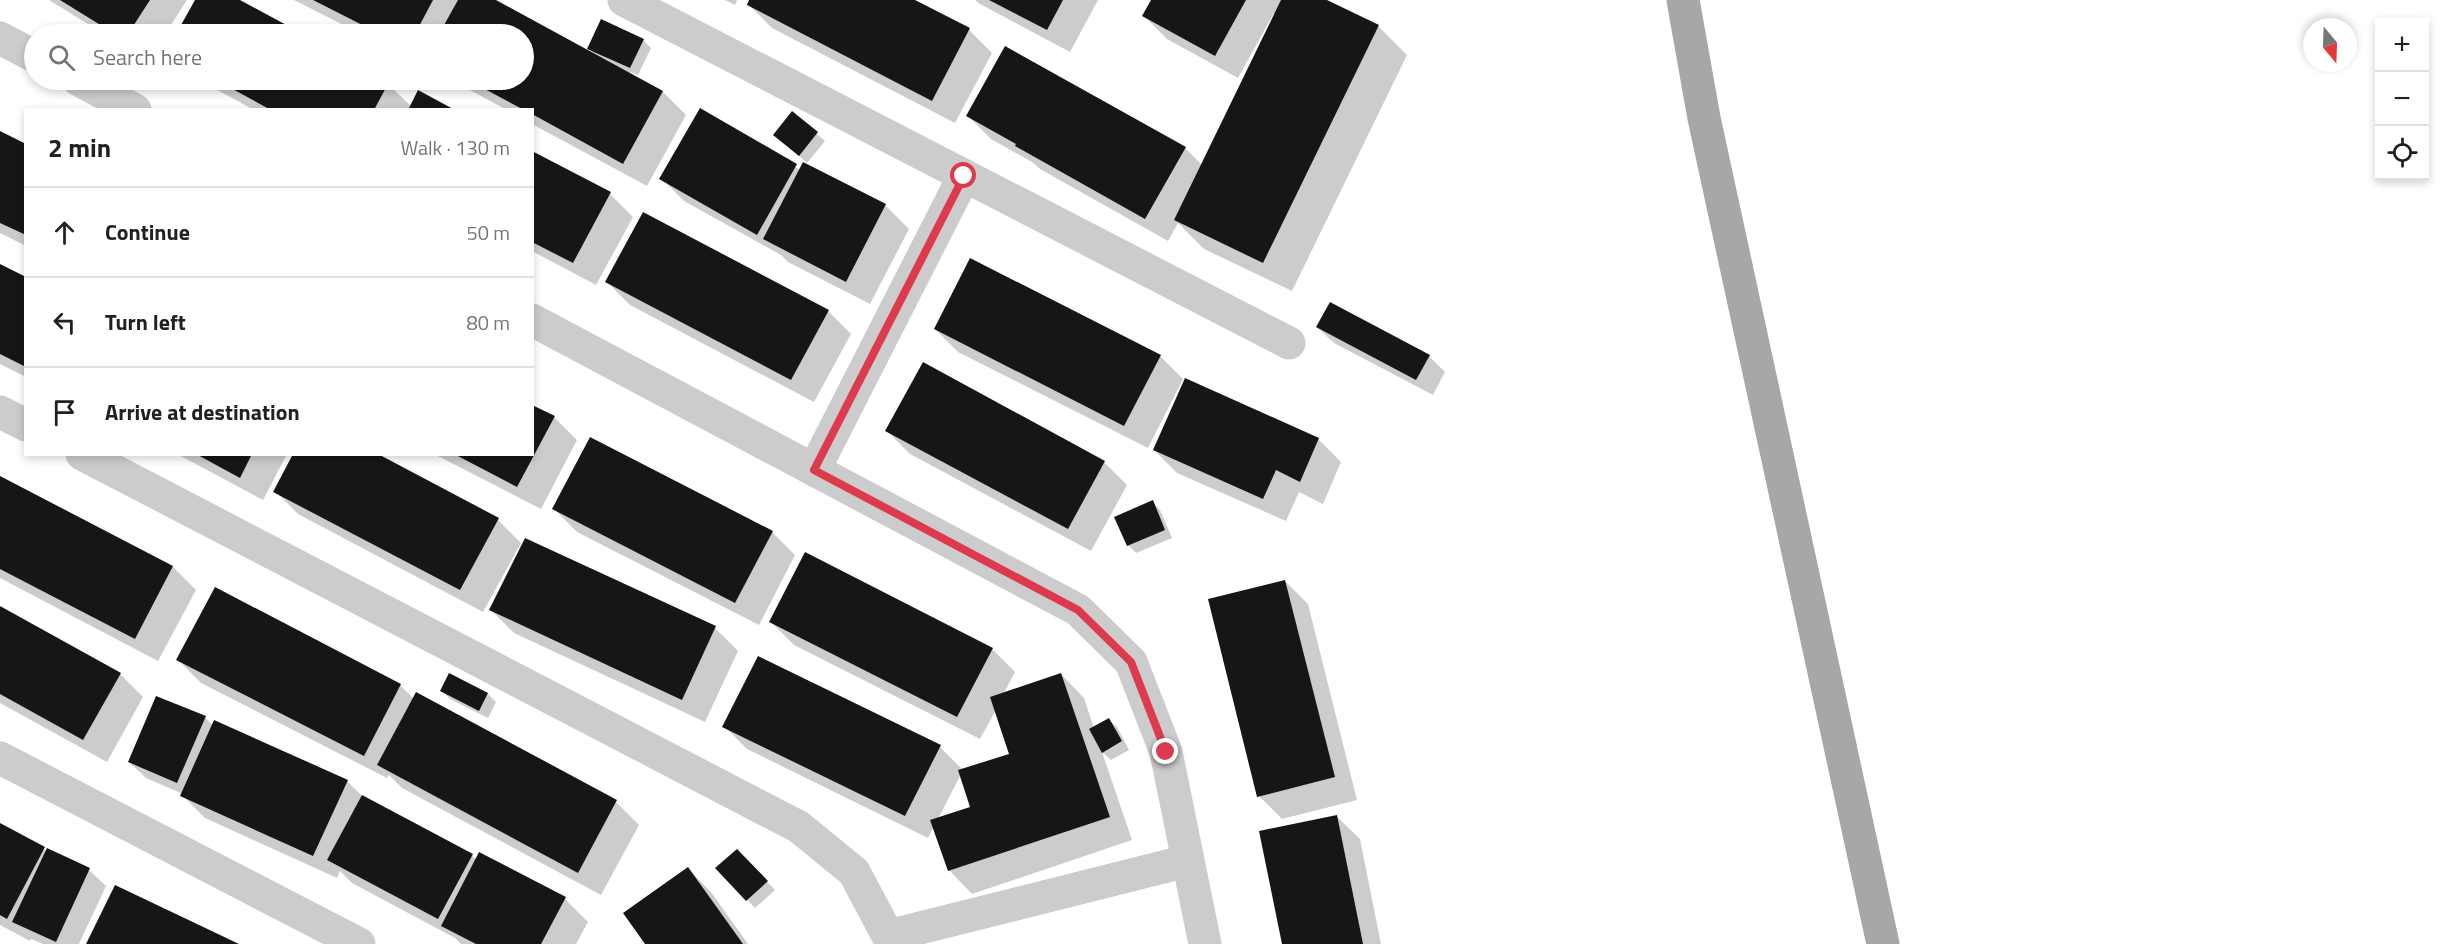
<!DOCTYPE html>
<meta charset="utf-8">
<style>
:root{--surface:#fff;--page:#f6f6f6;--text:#202124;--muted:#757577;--line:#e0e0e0}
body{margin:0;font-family:"Titillium Web",sans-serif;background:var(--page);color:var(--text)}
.controls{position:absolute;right:18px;top:18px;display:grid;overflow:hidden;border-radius:0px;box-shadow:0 3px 9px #0003}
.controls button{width:54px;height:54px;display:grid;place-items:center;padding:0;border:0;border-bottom:2px solid var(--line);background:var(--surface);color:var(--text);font:30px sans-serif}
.compass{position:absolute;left:2303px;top:18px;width:54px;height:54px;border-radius:50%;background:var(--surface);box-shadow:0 3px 9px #0003;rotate:161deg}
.stop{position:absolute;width:18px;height:18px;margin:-14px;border:4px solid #de3a4e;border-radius:50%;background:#fff}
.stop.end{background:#de3a4e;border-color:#fff;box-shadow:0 2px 6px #0008}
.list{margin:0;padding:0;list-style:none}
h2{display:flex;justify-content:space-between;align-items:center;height:78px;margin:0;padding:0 24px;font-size:26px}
h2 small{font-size:20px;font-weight:400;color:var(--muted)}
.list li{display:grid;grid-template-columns:39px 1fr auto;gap:18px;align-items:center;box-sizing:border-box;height:90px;padding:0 24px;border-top:2px solid var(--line)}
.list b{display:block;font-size:22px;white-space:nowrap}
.list em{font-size:20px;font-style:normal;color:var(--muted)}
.icon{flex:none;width:33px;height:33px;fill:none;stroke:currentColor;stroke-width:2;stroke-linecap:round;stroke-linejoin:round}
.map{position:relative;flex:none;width:2447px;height:944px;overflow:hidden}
.search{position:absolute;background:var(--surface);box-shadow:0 3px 9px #0003;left:24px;top:24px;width:510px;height:66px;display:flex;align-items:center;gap:15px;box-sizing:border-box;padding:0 21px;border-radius:33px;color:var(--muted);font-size:22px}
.panel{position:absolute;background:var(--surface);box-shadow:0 3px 9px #0003;left:24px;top:108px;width:510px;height:348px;border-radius:0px}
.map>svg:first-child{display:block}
.shadow{fill:#0003;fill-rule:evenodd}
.building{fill:#161616}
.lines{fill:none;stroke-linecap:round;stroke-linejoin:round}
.minor{stroke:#ccc;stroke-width:33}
.major{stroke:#a7a7a7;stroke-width:33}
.route{stroke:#de3a4e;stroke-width:8}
</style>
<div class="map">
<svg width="2447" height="944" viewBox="0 0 2447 944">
<rect width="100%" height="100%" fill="#fff"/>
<g class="shadow">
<polygon points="49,0 187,0 165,34 104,34"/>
<polygon points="197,0 237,0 300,34 177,34"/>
<polygon points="294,0 493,0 595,54 589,49 643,40 651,48 638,75 631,72 630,74 663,92 686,115 647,186 532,124 532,110 507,110 451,80 524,80 524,34 361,34"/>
<polygon points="725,0 737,0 735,5"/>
<polygon points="751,0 912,0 969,30 992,53 955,123 772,28 749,5"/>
<polygon points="975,0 1098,0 1070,52 980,4"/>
<polygon points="1152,0 1323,0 1379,27 1407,55 1292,291 1204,249 1178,223 1168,241 1040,169 1032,162 991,139 968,116 1185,148 1202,165 1276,14 1274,13 1238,78 1167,39 1144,16"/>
<polygon points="199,80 381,80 388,84 411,106 452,110 254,110"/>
<polygon points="701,110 800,170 803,164 886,206 909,229 870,304 788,262 781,255 684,201 661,178"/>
<polygon points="792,113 825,141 807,163 783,142"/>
<polygon points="0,133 26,145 26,246 0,233"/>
<polygon points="532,152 610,194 633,217 596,285 532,251"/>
<polygon points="0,266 26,279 26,377 0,364"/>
<polygon points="607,282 828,311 851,334 814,402 630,305"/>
<polygon points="1317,327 1429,356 1445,372 1433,395 1334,343"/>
<polygon points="935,329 1160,356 1183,379 1148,448 958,352"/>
<polygon points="554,417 577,440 541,509 434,454 532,454"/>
<polygon points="887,431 1104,462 1127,485 1091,551 910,454"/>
<polygon points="1318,439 1341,462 1323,504 1299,492 1286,521 1177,473 1154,450"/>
<polygon points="177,454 287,454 263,500"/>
<polygon points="0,477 173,567 196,590 158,661 0,578"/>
<polygon points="275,491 498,520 521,543 483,612 298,514"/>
<polygon points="1152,502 1160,510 1172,538 1136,553 1128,545"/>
<polygon points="554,509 772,532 795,555 759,625 577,532"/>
<polygon points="1285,581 1308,604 1357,800 1282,819 1259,796"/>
<polygon points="215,589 400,685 414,699 417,694 616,802 639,825 601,895 402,788 389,775 387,778 201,683 178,660"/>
<polygon points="0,608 120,674 143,697 107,762 0,703"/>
<polygon points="491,610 715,628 738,651 705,722 514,633"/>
<path d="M771 622 992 649 1015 672 1004 693 1061 674 1084 698 1094 728 1109 720 1117 727 1129 750 1111 760 1102 752 1132 840 972 894 949 870 934 826 928 838 747 749 724 726 940 747 963 770 1011 755 996 710 980 739 794 645ZM961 774 972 808 938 819Z"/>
<polygon points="450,675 488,694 496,702 488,718 450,699 442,691"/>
<polygon points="205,717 213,726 215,722 348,782 364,798 472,856 477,860 565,899 588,922 576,944 461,944 455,938 352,883 340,871 337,878 205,818 182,795 183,794 146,778 129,762"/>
<polygon points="1336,816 1360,839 1381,944 1284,944"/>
<polygon points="0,825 47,851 89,870 106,886 79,944 43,944 31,939 30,941 0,925"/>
<polygon points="737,851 775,890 755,908 717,868"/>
<polygon points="688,869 711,892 748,944 647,944"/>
</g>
<g class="building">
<polygon points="60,0 150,0 128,34 115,34"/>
<polygon points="195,0 240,0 303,34 176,34"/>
<polygon points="313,0 433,0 415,34 380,34"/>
<polygon points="458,0 496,0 663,91 623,164 532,114 532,110 524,110 468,80 524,80 524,34 439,34"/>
<polygon points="749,0 915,0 970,28 932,101 747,5"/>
<polygon points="989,0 1063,0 1047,30"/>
<polygon points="1151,0 1246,0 1215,56 1142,16"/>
<polygon points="1281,0 1327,0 1379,25 1263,263 1174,220"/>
<polygon points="601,19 644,39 630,68 587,49"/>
<polygon points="1005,46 1186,147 1145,219 1015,146 1016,144 966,116"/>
<polygon points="216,80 384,80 389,82 374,110 271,110"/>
<polygon points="418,90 455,110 408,110"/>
<polygon points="700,108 797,164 757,235 659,179"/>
<polygon points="792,111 818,132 799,156 773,135"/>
<polygon points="0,131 26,144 26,235 0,223"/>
<polygon points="532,151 611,192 573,263 532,242"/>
<polygon points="803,162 886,204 846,282 763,239"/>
<polygon points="643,212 829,310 791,380 605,282"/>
<polygon points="970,258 1161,355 1124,426 934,329"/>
<polygon points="0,264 26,277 26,367 0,354"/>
<polygon points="1330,302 1430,355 1416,380 1316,327"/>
<polygon points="923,362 1105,461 1068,529 885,431"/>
<polygon points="1185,378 1319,438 1300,482 1276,470 1263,499 1153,450"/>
<polygon points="532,405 555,416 517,487 454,454 532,454"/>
<polygon points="590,437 773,531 735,603 552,509"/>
<polygon points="196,454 252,454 240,478"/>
<polygon points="293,454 378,454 499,518 460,590 273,492"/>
<polygon points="0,476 173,566 135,639 0,569"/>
<polygon points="1153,500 1165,530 1127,546 1114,517"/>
<polygon points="525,538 716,626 682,700 489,610"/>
<polygon points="805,552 993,648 957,717 769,622"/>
<polygon points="1285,580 1335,777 1257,797 1208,599"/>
<polygon points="215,587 401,684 364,756 176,660"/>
<polygon points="0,606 121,673 83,740 0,694"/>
<polygon points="758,656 941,745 905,816 722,727"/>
<polygon points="449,673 488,693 479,711 440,691"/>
<polygon points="1061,673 1110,817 948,871 930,820 970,807 958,770 1009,754 990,697"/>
<polygon points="416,692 617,800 578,873 377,765"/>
<polygon points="156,696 206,716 177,783 128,762"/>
<polygon points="1109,718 1122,741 1102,753 1089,729"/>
<polygon points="214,720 348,780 313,856 180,796"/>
<polygon points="362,795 473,854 438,919 327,860"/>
<polygon points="1337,815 1363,944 1282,944 1259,831"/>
<polygon points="0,823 45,847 7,919 0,915"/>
<polygon points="47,848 90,868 56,942 12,922"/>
<polygon points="737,849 768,881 746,901 715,868"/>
<polygon points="479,852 566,897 541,944 476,944 441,926"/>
<polygon points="688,867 743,944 645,944 623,913"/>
<polygon points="115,885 239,944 86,944"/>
</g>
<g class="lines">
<g class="minor">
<polyline points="624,0 1289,343"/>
<polyline points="0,38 34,56"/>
<polyline points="79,80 135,110"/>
<polyline points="532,320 1078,610 1131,662 1166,752 1205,944"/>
<polyline points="0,412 26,425"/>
<polyline points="82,454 799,827 854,872 888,936 1187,861"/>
<polyline points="814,470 964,176"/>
<polyline points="0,758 359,944"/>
</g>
<polyline class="major" points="1683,0 1704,118 1883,944"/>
</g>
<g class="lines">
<polyline class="route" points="964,176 814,470 1078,610 1131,662 1166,752"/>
</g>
</svg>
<div class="controls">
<button>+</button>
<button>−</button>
<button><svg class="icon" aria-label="locate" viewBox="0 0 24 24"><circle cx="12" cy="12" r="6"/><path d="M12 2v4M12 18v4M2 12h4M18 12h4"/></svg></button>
</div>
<svg class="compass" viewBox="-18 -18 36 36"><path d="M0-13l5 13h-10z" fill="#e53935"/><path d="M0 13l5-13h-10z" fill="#757577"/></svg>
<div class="stop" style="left:964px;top:176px"></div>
<div class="stop end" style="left:1166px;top:752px"></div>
<div class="search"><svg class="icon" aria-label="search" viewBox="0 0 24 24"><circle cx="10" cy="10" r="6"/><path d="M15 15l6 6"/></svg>Search here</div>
<section class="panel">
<h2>2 min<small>Walk · 130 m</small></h2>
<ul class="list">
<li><svg class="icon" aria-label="ahead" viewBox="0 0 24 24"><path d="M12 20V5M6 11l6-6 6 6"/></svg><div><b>Continue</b></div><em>50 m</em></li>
<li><svg class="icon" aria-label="left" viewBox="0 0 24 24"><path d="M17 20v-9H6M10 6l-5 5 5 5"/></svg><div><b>Turn left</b></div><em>80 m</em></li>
<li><svg class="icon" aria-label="arrive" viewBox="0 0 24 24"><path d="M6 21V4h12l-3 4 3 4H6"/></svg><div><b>Arrive at destination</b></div></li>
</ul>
</section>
</div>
